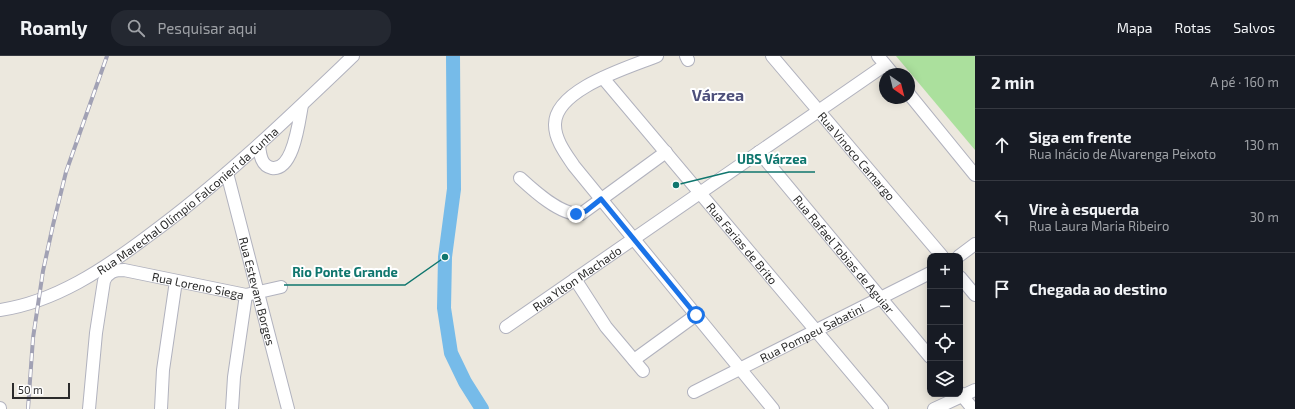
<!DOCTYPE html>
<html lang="pt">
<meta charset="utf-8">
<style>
:root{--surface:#171b24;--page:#242831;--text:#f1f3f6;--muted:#9ea1a6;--line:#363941}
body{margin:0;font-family:"Exo 2",sans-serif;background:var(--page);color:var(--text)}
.controls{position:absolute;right:12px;bottom:12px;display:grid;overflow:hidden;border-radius:8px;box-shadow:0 2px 10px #0003}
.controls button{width:36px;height:36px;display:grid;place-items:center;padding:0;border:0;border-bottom:1px solid var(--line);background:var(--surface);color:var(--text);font:20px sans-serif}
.compass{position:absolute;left:879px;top:12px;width:36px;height:36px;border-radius:50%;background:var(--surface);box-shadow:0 2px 10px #0003;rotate:145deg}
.scale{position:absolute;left:12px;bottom:10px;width:58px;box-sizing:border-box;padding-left:4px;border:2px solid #2b2b2b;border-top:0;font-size:11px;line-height:14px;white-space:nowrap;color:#2b2b2b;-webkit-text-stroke:3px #fff;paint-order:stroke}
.stop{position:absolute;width:12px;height:12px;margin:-9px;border:3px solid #1a73e8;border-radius:50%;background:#fff}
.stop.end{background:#1a73e8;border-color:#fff;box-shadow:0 1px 4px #0008}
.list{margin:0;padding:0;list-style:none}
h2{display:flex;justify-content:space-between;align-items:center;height:52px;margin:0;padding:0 16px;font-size:17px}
h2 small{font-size:13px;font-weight:400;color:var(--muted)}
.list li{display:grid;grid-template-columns:26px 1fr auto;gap:12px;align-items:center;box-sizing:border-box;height:72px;padding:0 16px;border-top:1px solid var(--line)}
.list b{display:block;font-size:15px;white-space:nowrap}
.list p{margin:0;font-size:13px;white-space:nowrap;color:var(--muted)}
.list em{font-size:13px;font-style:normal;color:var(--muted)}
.icon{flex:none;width:22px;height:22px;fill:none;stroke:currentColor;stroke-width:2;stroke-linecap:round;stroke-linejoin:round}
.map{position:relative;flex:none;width:975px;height:353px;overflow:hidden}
header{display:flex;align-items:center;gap:24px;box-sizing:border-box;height:56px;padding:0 20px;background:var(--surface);border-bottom:1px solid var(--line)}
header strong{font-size:19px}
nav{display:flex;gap:22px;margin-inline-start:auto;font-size:14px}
.search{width:280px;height:36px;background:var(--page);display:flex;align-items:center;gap:10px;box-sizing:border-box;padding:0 14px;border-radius:16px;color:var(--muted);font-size:15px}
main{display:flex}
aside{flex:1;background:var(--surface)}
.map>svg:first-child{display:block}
.green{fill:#abe09d}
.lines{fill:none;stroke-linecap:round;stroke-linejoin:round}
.river{stroke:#76bbe9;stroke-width:14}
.minor-casing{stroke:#b1b2be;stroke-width:14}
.minor{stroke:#fff;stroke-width:12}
.rail-casing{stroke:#a1a1b4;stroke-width:4}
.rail{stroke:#fff;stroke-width:2.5;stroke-dasharray:8;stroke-linecap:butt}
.route{stroke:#1a73e8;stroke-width:5}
.labels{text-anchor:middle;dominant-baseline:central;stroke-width:4;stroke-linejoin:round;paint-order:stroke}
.street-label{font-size:12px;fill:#2b2b2b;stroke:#fff}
.district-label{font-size:16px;font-weight:bold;fill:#4d4f7a;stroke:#fff}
.leader{fill:none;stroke:#0f766e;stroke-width:1.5}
.callout-dot{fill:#0f766e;stroke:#fff;stroke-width:1.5}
.callout-label{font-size:13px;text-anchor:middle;font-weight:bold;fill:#0f766e;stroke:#fff;stroke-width:4;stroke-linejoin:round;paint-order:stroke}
</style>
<header>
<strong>Roamly</strong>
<div class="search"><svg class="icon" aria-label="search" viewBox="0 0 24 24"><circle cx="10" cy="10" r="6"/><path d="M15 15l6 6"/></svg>Pesquisar aqui</div>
<nav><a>Mapa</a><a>Rotas</a><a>Salvos</a></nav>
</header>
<main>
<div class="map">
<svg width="975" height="353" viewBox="0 0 975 353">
<rect width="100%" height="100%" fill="#ece8de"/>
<polygon class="green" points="896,0 975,0 975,94"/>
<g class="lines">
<polyline class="river" points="453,0 454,133 445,201 444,252 451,297 465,326 482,353"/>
<defs>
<g id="minor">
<path d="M657 0C630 11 554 33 555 69 555 84 566 98 574 110L773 353"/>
<polyline points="686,0 688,4"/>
<path id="s1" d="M772 0 942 200"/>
<polyline points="878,0 893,18"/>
<path id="s2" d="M603 22 882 353"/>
<polyline points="909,38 975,119"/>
<path d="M259 89C260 98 261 110 272 112 294 115 299 64 302 49"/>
<path id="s3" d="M759 96 930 301"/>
<path id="s4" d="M227 117 288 353"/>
<path d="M520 122C533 134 561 160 581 158L666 96"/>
<polyline points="959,200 975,188"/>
<polyline points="960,221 975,239"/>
<polyline points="575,223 606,271 643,315"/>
<path id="s5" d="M0 254C55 246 104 213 148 180 222 126 287 63 353 0"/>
<path id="s6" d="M506 271 885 9"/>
<polyline points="634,304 696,259"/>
<path id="s7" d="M694 336 930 217"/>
<polyline points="960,337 973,353"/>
<polyline points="0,352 0,353"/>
<path id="s8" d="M89 353 96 277 104 225C108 216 114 214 124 214L246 239 281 231"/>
<polyline points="161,353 163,314 176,225"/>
<polyline points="232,353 234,321 246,239"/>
<polyline points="934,353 975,334"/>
</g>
</defs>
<use href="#minor" class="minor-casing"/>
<use href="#minor" class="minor"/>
<defs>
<polyline id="rail" points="28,353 33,282 43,215 53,169 66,116 107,0"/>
</defs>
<use href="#rail" class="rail-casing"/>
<use href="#rail" class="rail"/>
</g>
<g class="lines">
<polyline class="route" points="576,158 586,155 601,143 696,259"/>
</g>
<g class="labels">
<g class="street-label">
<text stroke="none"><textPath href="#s1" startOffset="131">Rua Vinoco Camargo</textPath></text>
<text stroke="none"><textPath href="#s5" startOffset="220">Rua Marechal Olímpio Falconieri da Cunha</textPath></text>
<text stroke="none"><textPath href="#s2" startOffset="216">Rua Farias de Brito</textPath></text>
<text stroke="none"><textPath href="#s3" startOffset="133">Rua Rafael Tobias de Aguiar</textPath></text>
<text stroke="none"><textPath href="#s6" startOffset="86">Rua Ylton Machado</textPath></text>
<text stroke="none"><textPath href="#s8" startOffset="229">Rua Loreno Siega</textPath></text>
<text stroke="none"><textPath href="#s4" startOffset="122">Rua Estevam Borges</textPath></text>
<text stroke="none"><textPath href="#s7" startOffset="132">Rua Pompeu Sabatini</textPath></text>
</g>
<g class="district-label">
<text x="718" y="38">Várzea</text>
</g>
</g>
<path class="leader" d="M676 129L729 116H815M445 201L405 229H284"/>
<g class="callout-dot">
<circle cx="676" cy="129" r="4"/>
<circle cx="445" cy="201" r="4"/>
</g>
<g class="callout-label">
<text x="772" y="108">UBS Várzea</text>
<text x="345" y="221">Rio Ponte Grande</text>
</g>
</svg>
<div class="controls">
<button>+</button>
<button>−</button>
<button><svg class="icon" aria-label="locate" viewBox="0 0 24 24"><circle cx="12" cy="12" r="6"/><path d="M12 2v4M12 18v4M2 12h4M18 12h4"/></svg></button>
<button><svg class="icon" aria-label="layers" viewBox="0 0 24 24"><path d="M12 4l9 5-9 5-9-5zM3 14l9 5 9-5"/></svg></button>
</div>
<svg class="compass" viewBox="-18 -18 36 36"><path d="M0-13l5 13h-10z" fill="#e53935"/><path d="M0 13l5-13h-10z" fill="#9ea1a6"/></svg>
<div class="scale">50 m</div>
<div class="stop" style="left:696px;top:259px"></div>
<div class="stop end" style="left:576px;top:158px"></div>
</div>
<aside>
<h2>2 min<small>A pé · 160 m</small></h2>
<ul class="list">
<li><svg class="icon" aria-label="ahead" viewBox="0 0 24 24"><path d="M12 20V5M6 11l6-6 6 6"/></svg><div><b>Siga em frente</b><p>Rua Inácio de Alvarenga Peixoto</p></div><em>130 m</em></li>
<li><svg class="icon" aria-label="left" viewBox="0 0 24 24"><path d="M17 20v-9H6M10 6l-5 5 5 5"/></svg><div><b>Vire à esquerda</b><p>Rua Laura Maria Ribeiro</p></div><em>30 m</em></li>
<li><svg class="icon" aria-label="arrive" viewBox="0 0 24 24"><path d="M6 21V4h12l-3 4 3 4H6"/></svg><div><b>Chegada ao destino</b></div></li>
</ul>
</aside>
</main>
